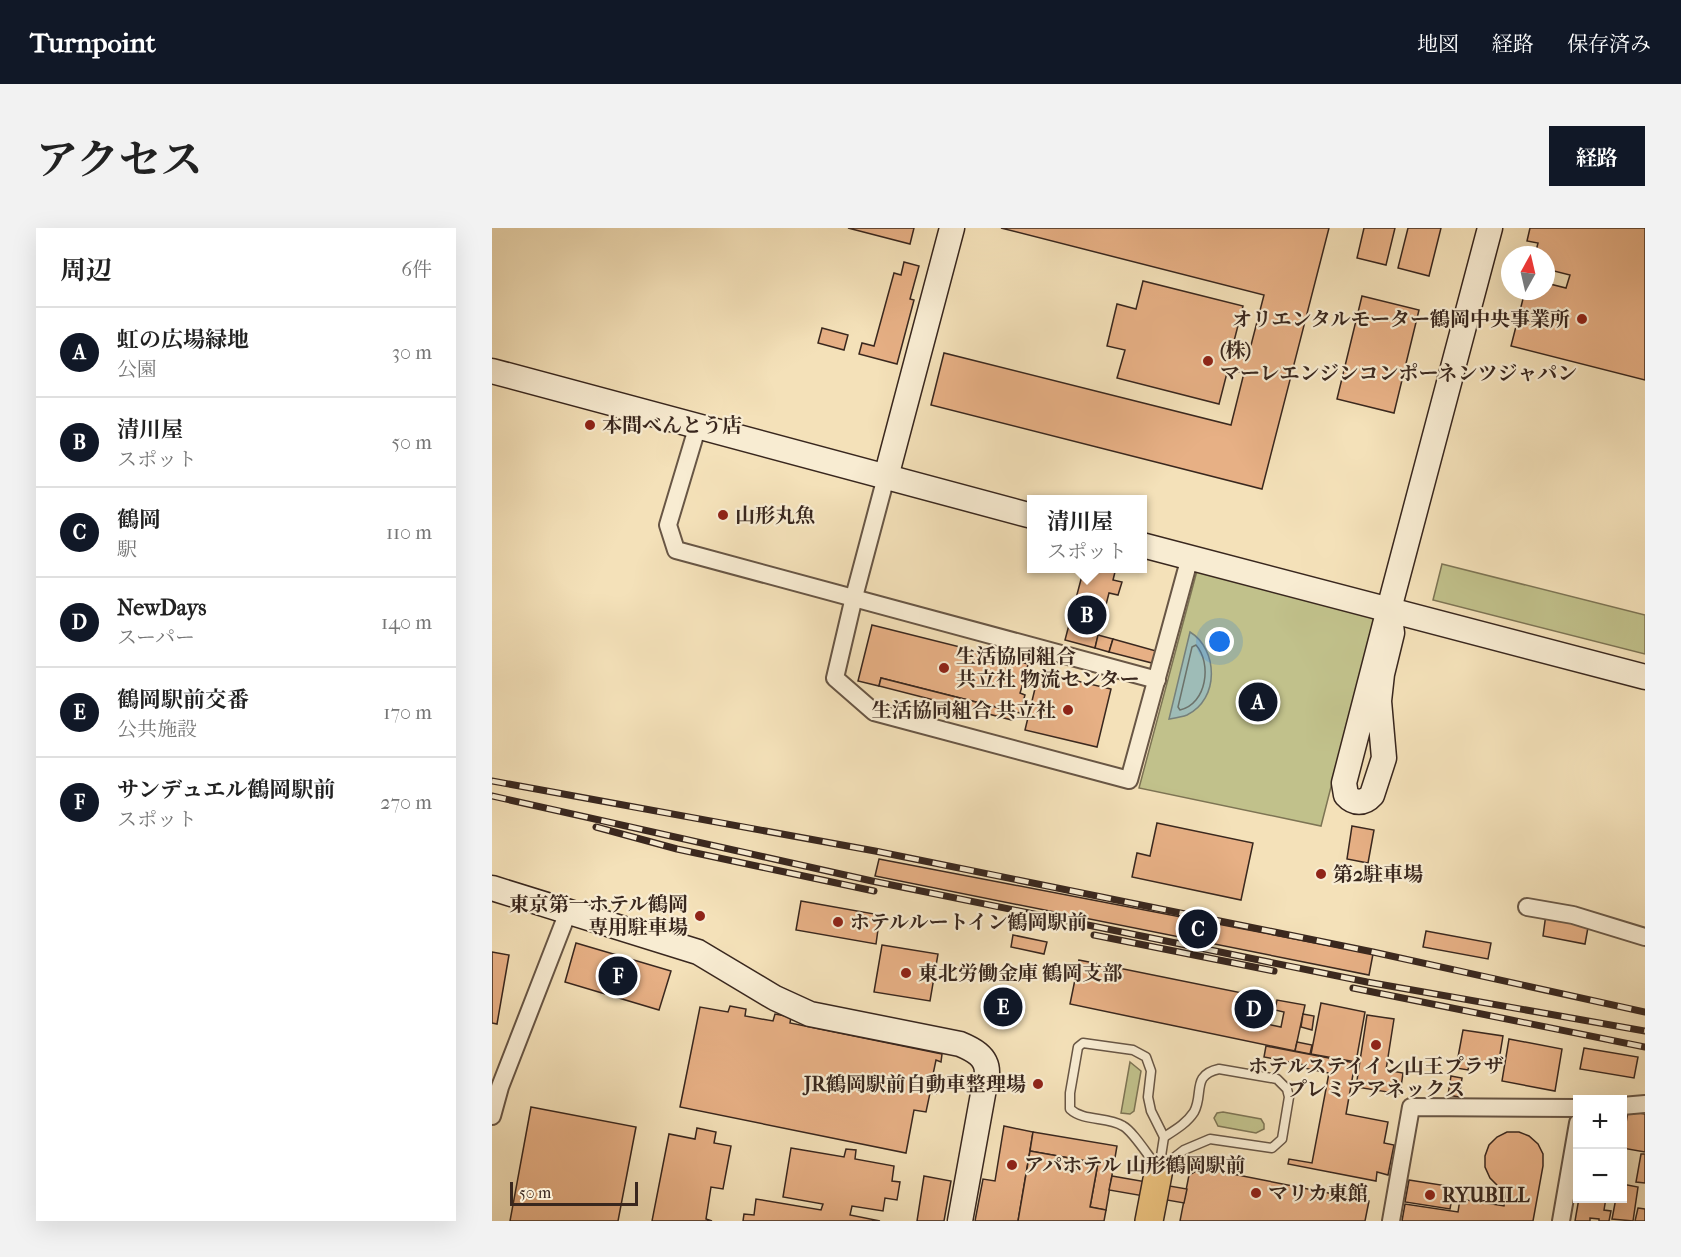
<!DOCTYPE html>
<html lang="ja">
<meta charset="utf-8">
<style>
:root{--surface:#fff;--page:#f2f2f2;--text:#222;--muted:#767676;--line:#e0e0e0;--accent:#111827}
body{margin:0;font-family:"IM FELL French Canon","Noto Serif JP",serif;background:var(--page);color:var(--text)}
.controls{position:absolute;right:18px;bottom:18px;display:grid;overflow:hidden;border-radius:0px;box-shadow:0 6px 24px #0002}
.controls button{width:54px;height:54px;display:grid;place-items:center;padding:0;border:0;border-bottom:2px solid var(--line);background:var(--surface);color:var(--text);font:30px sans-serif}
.compass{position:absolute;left:1009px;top:18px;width:54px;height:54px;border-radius:50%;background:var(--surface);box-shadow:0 6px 24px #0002;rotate:8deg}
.scale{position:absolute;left:18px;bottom:15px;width:128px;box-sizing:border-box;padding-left:6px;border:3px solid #39271e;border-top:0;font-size:16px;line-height:21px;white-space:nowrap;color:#39271e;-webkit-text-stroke:4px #f8ecd2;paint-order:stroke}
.you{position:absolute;left:728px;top:414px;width:21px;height:21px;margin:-15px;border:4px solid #fff;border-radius:50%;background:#1a73e8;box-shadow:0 0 0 9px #1a73e833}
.badge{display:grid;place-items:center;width:39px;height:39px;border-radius:50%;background:var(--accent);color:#fff;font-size:20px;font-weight:700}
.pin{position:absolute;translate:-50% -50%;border:3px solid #fff;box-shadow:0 2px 6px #0006}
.popup{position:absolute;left:535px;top:267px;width:120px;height:78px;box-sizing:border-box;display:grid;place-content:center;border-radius:0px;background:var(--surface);filter:drop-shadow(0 2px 4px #0005);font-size:20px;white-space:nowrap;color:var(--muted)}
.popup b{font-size:22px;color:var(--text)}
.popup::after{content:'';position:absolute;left:50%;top:100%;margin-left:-12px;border:12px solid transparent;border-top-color:var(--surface)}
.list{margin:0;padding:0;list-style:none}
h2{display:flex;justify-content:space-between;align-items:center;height:78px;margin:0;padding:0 24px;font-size:26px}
h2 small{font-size:20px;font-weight:400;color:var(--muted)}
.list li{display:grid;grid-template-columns:39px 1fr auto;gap:18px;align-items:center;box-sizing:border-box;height:90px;padding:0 24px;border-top:2px solid var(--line)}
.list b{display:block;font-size:22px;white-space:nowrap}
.list p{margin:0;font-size:20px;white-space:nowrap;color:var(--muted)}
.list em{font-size:20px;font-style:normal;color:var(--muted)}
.map{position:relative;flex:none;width:1153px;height:993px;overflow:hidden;border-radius:0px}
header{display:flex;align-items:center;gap:36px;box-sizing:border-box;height:84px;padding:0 30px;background:var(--accent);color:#fff}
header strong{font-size:28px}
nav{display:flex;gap:33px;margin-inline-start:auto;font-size:21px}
.intro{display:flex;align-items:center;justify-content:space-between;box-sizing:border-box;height:144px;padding:0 36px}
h1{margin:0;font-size:42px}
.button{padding:15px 27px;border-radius:0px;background:var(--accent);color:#fff;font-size:21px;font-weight:700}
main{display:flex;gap:36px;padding:0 36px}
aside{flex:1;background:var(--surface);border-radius:0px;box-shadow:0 6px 24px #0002}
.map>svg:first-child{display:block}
.green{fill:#c1c18b;stroke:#7d7454;stroke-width:1.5}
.water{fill:#9ebcb7;stroke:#76807a;stroke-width:1.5}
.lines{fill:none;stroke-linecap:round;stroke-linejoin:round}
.shore{stroke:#6c726a;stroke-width:1.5}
.building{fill:#e7b085;stroke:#39271e;stroke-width:1.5}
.lane-casing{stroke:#685645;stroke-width:11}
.street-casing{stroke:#685645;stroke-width:20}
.secondary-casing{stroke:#39271e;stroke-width:27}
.primary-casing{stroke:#39271e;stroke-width:30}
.lane{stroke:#f8ecd2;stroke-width:8}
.street{stroke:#f8ecd2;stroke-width:16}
.secondary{stroke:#f8ecd2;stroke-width:24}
.primary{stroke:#eac07c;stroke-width:27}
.rail-casing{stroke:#39271e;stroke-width:7}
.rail{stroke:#f8ecd2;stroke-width:4.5;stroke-dasharray:14;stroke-linecap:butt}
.poi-dot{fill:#8f2418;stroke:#f8ecd2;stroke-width:2}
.labels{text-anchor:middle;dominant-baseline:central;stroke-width:4.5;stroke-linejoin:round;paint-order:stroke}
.poi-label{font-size:20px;font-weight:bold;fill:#39271e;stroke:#f8ecd2;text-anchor:start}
</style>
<header>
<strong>Turnpoint</strong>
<nav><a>地図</a><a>経路</a><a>保存済み</a></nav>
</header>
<div class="intro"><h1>アクセス</h1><a class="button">経路</a></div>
<main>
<aside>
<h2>周辺<small>6件</small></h2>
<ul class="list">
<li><span class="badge">A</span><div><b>虹の広場緑地</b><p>公園</p></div><em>30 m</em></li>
<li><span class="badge">B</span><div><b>清川屋</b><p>スポット</p></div><em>50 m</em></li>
<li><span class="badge">C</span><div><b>鶴岡</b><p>駅</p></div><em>110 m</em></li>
<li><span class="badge">D</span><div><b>NewDays</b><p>スーパー</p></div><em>140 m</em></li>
<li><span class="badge">E</span><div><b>鶴岡駅前交番</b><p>公共施設</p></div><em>170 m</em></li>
<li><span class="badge">F</span><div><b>サンデュエル鶴岡駅前</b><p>スポット</p></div><em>270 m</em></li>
</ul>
</aside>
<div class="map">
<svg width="1153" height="993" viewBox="0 0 1153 993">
<rect width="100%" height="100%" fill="#f4e1b9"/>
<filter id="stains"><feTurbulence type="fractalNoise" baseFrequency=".00333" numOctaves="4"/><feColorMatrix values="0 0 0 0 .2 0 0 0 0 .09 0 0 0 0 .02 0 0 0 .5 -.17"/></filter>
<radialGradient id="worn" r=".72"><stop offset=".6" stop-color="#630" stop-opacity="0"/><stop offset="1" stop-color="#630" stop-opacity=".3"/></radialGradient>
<g class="green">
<polygon points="950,336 1153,387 1153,426 941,372"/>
<polygon points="706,339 883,387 829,598 647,560"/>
<polygon points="638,834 649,843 642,883 638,886 629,885"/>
<polygon points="731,884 769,891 772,896 772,901 764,905 726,898 722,890 725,885"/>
</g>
<path class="water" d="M698 404C726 421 728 471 695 487 690 489 683 490 677 491Z"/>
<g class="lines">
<path class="shore" d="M704 417C720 435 715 476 688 482L686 479 700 419Z"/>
</g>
<g class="building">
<polygon points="356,0 422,0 418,16"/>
<polygon points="509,0 837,0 770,261 439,177 452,125 739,197 752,145 736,141 727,176 625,150 633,122 615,118 625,76 644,81 651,53 751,78 741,117 758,121 772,67"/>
<polygon points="872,0 903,0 894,37 865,30"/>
<polygon points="916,0 949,0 937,48 906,40"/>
<polygon points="1038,0 1153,0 1153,152 1019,118 1033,63 1054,63 1054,55 1074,60 1078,47 1054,41 1054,27 1043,27 1046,15 1035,13"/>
<polygon points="412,34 427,38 418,71 422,72 405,136 367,126 370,115 382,118 402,45 409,47"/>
<polygon points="870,68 927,82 902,185 845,171"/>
<polygon points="330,100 356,107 352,122 326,115"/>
<polygon points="592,340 624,340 621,352 630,354 626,367 617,365 603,420 573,412"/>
<polygon points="380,397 536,436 534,444 539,445 537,453 532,452 528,465 533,467 528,485 389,450 387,458 366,453"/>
<polygon points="606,407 621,411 617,424 603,420"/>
<polygon points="621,411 664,423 660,435 617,424"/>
<polygon points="547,444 619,461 605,519 533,502"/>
<polygon points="389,450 523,484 520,492 387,458"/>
<polygon points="665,595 761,615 749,672 640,649 645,625 658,628"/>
<polygon points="860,598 882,602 876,635 855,631"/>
<polygon points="387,631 881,726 877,747 383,648"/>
<polygon points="309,673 388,687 384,716 304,702"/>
<polygon points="1054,686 1097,694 1093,716 1051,708"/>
<polygon points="934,703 999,715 996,731 931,719"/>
<polygon points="521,707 555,714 552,726 519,719"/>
<polygon points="84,715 179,743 167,782 73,754"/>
<polygon points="390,717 446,726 438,773 382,764"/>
<polygon points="0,724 17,727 5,796 0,795"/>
<polygon points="587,732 775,770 770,795 789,799 792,784 783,782 785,772 813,777 803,823 578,776"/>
<polygon points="506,763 522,765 517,796 500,793"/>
<polygon points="829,775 873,784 864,834 819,826"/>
<polygon points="238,778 254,781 253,788 281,793 283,786 299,789 298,795 450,826 449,834 444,832 439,856 446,857 444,866 438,865 434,884 422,882 414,925 188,879 208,779 236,784"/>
<polygon points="811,786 822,788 820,802 809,799"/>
<polygon points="875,787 902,791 894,842 911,845 908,866 864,859"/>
<polygon points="971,802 1011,808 1006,838 978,833 976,842 964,840"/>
<polygon points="1017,811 1070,821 1063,863 1010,853"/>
<polygon points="805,814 820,817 818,826 803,823"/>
<polygon points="774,818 863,835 854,886 896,894 892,915 902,917 896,947 885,944 884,953 796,936 797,931 820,935 837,845 812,840 813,837 772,829"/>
<polygon points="1092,820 1146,829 1142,850 1088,841"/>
<polygon points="959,848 970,850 967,869 956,867"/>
<polygon points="39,879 144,899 126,993 18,993"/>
<polygon points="1136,883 1153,886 1153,924 1130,920"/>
<polygon points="512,898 541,904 526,993 483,993 491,951 503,953"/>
<polygon points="205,900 224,904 222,915 239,918 231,961 219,959 214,991 220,993 160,993 177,906 203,911"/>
<polygon points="541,904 625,918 614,982 598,979 606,935 538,923"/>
<polygon points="1015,904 1027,904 1037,908 1046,916 1051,926 1051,938 1041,993 910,993 913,976 966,984 968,971 1012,978 1015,961 1006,958 998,950 993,939 993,928 997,917 1005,909"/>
<polygon points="299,920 352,929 354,921 364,922 363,931 402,938 400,953 408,954 405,972 393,970 391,983 360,978 358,987 388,993 251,993 252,986 262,987 264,971 329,982 331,976 291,969"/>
<polygon points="538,923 606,935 598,979 614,982 612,993 526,993"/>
<polygon points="1149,926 1153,926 1153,955 1144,954"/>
<polygon points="710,940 877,973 873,993 688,993 697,947"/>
<polygon points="432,948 459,953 452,993 425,993"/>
<polygon points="620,948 695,961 692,975 617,962"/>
<polygon points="917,952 962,959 958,981 913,974"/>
<polygon points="1130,956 1146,959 1141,993 1120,991 1124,970 1130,970"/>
<polygon points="1087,970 1114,970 1112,982 1119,983 1117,993 1107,993 1107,991 1098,990 1098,993 1083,993"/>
<polygon points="1146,980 1153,981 1153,993 1143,993"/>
</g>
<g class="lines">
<defs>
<g id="lane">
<path d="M591 815 641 822 654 829 659 843 656 869 659 883 672 909 667 941C658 931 641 903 631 898 615 888 592 894 578 881V865L586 819Z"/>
<path d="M670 939 692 922 718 911 780 920 790 911 797 869 795 861 785 851 727 841C699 847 712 866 702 884 695 895 683 902 672 909"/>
</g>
<g id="street">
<polyline points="206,197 176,297 184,322 665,452"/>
<polyline points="394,249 362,369 343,450 382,484 637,552 698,329"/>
<polyline points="1035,679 1081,687 1153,709"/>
<polyline points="1130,878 1153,876"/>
<polyline points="0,888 8,859 76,684"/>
<polyline points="899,993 919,879 1086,880"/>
<polyline points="1069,993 1086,895"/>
</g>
<g id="secondary">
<polyline points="0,143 540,288"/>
<polyline points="394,249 460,0"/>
<polyline points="650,317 1153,449"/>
<path d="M897 381 900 405 890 446 887 473 892 530 880 567C872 576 862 576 854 567L852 555Z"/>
<polyline points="897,381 998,0"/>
<path d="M0 660 206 724 283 770 318 786 468 816C480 821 495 828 495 844L468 993"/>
</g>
<polyline id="primary" points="657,993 667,941"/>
</defs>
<use href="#lane" class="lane-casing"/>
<use href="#street" class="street-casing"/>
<use href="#secondary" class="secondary-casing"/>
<use href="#primary" class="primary-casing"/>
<use href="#lane" class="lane"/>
<use href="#street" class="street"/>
<use href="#secondary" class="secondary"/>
<use href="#primary" class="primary"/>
<defs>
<g id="rail">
<polyline points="0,553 383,623 881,724 1153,784"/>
<polyline points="0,568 380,653 875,754 1153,803"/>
<polyline points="104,599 185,621 382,663"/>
<polyline points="602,707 782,743"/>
<polyline points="861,760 1153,819"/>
</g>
</defs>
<use href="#rail" class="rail-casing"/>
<use href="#rail" class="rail"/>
</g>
<g class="poi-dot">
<circle cx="1090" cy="91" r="6"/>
<circle cx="716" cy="133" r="6"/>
<circle cx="98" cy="197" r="6"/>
<circle cx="231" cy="287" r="6"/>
<circle cx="452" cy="440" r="6"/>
<circle cx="576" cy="482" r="6"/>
<circle cx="829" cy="646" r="6"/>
<circle cx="208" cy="688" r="6"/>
<circle cx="346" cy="694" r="6"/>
<circle cx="414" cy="745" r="6"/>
<circle cx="884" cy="817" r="6"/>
<circle cx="546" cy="856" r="6"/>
<circle cx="520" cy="937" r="6"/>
<circle cx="764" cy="965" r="6"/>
<circle cx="938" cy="967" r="6"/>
</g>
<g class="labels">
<g class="poi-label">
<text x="1078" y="91" text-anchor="end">オリエンタルモーター鶴岡中央事業所</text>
<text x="728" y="122">(株)<tspan x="728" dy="23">マーレエンジンコンポーネンツジャパン</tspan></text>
<text x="110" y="197">本間べんとう店</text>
<text x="243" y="287">山形丸魚</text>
<text x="464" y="428">生活協同組合<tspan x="464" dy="23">共立社 物流センター</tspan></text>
<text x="564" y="482" text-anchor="end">生活協同組合 共立社</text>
<text x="841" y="646">第2駐車場</text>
<text x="196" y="676" text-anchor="end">東京第一ホテル鶴岡<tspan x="196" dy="23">専用駐車場</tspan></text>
<text x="358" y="694">ホテルルートイン鶴岡駅前</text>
<text x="426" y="745">東北労働金庫 鶴岡支部</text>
<text x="884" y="838" text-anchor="middle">ホテルステイイン山王プラザ<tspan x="884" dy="23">プレミアアネックス</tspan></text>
<text x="534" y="856" text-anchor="end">JR鶴岡駅前自動車整理場</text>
<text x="532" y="937">アパホテル 山形鶴岡駅前</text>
<text x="776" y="965">マリカ東館</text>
<text x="950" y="967">RYUBILL</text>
</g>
</g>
<rect width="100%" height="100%" filter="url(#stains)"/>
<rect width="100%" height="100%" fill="url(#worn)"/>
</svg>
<div class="controls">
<button>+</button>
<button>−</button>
</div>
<svg class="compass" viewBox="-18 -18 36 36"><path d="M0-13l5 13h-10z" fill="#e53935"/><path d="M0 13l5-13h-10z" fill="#767676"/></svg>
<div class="scale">50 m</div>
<div class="you"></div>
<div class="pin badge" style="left:766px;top:474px">A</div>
<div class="pin badge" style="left:595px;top:387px">B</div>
<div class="popup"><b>清川屋</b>スポット</div>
<div class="pin badge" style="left:706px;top:701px">C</div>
<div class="pin badge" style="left:762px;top:781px">D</div>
<div class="pin badge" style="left:511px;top:779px">E</div>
<div class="pin badge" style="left:126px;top:748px">F</div>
</div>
</main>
